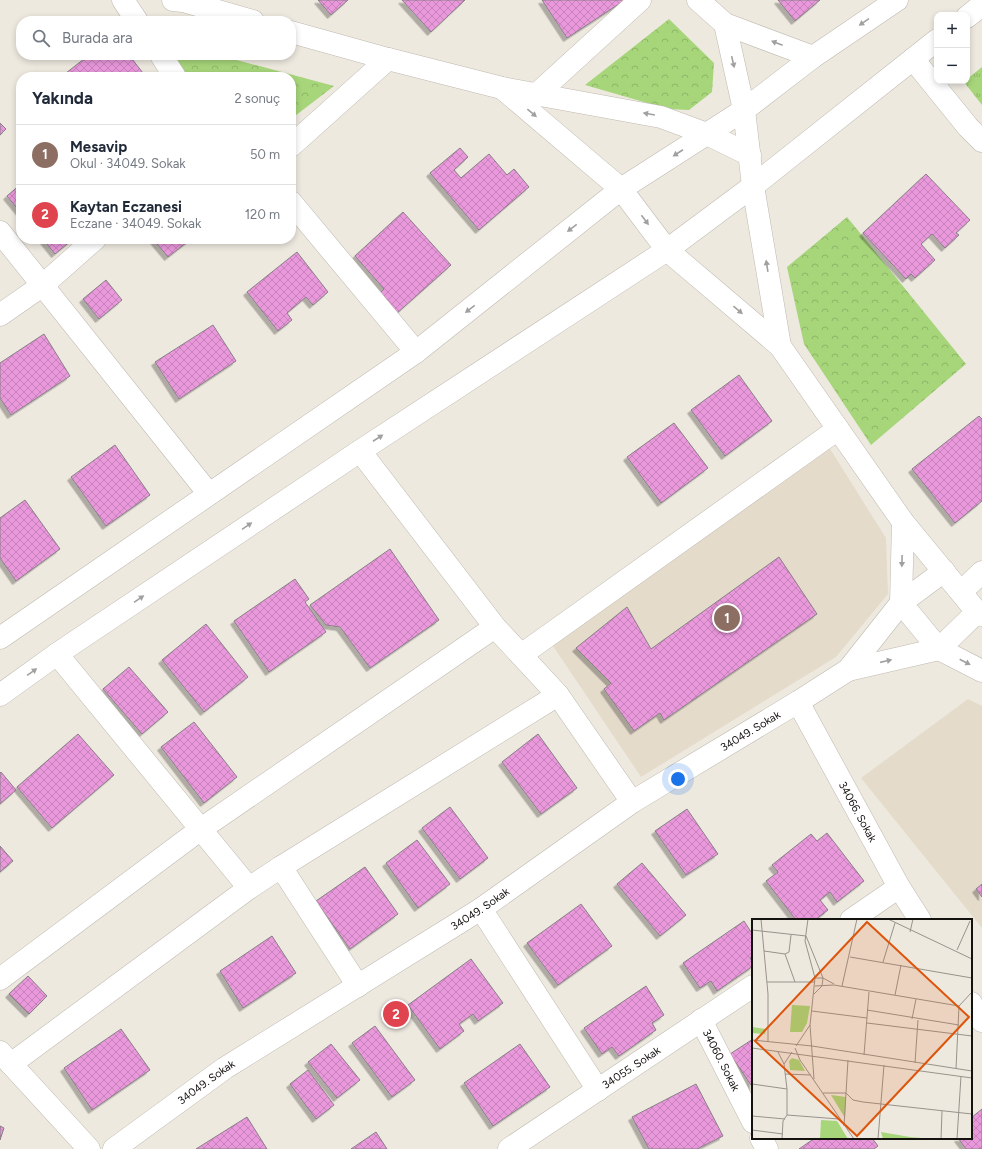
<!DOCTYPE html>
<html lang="tr">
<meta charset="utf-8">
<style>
:root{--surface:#fff;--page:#f6f6f7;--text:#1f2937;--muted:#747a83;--line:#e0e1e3;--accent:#7c3aed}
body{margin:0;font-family:Figtree,sans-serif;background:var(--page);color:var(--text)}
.controls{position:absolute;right:12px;top:12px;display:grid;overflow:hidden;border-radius:8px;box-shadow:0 2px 6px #0003}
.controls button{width:36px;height:36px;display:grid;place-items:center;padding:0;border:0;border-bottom:1px solid var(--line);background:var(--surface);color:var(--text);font:20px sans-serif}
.you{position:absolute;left:678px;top:779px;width:14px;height:14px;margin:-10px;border:3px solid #fff;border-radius:50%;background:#1a73e8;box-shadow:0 0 0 6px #1a73e833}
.badge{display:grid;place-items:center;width:26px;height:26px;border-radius:50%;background:var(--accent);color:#fff;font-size:13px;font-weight:700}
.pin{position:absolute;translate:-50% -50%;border:2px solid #fff;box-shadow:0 1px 4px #0006}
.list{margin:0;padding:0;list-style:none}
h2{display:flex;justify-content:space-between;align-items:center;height:52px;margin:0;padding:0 16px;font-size:17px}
h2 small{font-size:13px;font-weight:400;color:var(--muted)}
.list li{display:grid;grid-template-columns:26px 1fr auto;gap:12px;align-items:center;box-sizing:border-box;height:60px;padding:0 16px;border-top:1px solid var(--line)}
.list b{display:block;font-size:15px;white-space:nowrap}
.list p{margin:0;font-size:13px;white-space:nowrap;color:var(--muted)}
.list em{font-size:13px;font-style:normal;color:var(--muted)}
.icon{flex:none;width:22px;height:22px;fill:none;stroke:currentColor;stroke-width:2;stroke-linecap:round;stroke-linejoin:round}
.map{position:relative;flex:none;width:982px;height:1149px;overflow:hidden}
.search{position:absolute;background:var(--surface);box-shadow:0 2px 6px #0003;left:16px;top:16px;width:280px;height:44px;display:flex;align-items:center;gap:10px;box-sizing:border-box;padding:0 14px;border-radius:16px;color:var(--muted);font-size:15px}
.panel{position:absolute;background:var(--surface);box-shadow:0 2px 6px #0003;left:16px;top:72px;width:280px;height:172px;border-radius:16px}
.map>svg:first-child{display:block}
.built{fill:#e5dbcb}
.grass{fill:url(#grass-tufts)}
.park{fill:url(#park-crowns)}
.building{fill:url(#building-cross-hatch);stroke:#887f86;filter:url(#shadow)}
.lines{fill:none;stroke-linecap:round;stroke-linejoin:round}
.minor-casing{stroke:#bfb9b0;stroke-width:23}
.secondary-casing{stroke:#bfb9b0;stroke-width:23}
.minor{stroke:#fff;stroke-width:22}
.secondary{stroke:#fff;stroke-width:22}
.oneway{fill:#a1a09f}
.labels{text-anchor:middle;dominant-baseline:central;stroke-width:3;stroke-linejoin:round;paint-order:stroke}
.street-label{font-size:11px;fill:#14120f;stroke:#eee9df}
.inset-road{fill:none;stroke:#97938c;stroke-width:1}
.view{fill:#dd550c;fill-opacity:0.15;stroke:#dd550c;stroke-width:2}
.inset-edge{fill:none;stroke:#14120f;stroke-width:2}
</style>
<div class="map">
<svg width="982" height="1149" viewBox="0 0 982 1149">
<defs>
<pattern id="grass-tufts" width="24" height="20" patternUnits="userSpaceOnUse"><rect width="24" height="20" fill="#a6d57a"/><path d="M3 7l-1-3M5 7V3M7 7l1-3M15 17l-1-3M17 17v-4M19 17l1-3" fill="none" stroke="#8eb668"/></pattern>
<pattern id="park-crowns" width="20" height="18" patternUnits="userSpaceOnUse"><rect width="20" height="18" fill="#a6d57a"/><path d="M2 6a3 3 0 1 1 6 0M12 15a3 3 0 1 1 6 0" fill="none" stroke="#8eb668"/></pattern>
<pattern id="building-cross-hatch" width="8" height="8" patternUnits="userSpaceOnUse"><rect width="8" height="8" fill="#e998db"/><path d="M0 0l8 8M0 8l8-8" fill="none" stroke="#c782bb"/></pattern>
<filter id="shadow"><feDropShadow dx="-3.5" dy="3.5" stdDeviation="0" flood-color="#0004"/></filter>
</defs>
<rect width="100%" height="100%" fill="#eee9df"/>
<g class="built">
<polygon points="829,447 886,538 888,594 836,657 641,777 551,643"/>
<polygon points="968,699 982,706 982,928 861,778"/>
</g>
<polygon class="grass" points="982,67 982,105 964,82 967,81 967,79"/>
<g class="park">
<polygon points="669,19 714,63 712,92 689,110 668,109 585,85"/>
<polygon points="168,55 218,55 334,86 291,119 291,77 187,77"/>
<polygon points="847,217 966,364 871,445 804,344 787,267"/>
</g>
<g class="building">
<polygon points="318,0 348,0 331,15"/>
<polygon points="402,0 465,0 431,32"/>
<polygon points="542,0 625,0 567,38"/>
<polygon points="778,0 820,0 795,21"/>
<polygon points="89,55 129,55 146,77 61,77"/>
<polygon points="0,123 6,129 0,135"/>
<polygon points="460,148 468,157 454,170 461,178 489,154 507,175 514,169 529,187 479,230 430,173"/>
<polygon points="926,174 970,220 956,233 959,235 945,248 932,234 921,244 935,260 915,278 911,274 906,279 863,233"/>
<polygon points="21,184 21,213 7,196"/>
<polygon points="403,212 451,265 396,314 378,295 384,289 355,256"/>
<polygon points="43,239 73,239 55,254"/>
<polygon points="153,239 191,239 168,257"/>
<polygon points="297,252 328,292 313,305 306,297 287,313 292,320 278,331 247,292"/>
<polygon points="106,280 122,300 99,319 83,299"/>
<polygon points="213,325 236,361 179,399 155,362"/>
<polygon points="44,334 70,376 11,415 0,398 0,363"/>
<polygon points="739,375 772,421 725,456 691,410"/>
<polygon points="979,416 982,419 982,501 955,523 912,469"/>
<polygon points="674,423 708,468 661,503 627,457"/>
<polygon points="115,445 150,495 106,526 71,477"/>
<polygon points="25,500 60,549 16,581 0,558 0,518"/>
<polygon points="390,549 439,620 370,668 340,627 326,625 310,605"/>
<polygon points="779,557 817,614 664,720 660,713 634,731 604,689 611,683 576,648 627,607 651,649"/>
<polygon points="295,579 309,599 305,602 326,632 269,672 234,621"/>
<polygon points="206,624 248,677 204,712 162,660"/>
<polygon points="129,667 168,712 142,734 103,689"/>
<polygon points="194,722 237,777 204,803 161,747"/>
<polygon points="78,734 114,775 52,828 17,787"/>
<polygon points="538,734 577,788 541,814 502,762"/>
<polygon points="1,772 16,790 0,804 0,773"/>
<polygon points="450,807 488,858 460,879 422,828"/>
<polygon points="687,809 718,854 686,875 655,831"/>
<polygon points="827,833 864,881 837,902 830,892 820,900 828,910 815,920 796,920 766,881 778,872 772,865 811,834 817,841"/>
<polygon points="417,840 450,884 418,908 386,863"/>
<polygon points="0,846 13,861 0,872"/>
<polygon points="642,863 686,915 660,936 617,884"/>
<polygon points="365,867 398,914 350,949 316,901"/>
<polygon points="982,884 982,897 976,889"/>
<polygon points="581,904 612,946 558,985 527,943"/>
<polygon points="744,921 753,935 753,956 750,958 753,963 753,966 717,991 711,981 700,988 683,963"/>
<polygon points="272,936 296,973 243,1008 220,971"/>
<polygon points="471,959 503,1003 478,1021 473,1014 459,1024 464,1031 440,1049 408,1005"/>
<polygon points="28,976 47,996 29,1014 9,994"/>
<polygon points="646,986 664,1015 652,1023 656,1030 619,1056 612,1047 602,1054 584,1028"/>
<polygon points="375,1026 415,1080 392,1097 352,1043"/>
<polygon points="121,1029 150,1070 92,1110 64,1068"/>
<polygon points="753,1039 753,1088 730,1054"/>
<polygon points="331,1044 360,1080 337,1098 308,1062"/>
<polygon points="520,1044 550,1087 493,1126 464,1083"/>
<polygon points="308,1070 334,1105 316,1119 290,1084"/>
<polygon points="696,1084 723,1136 697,1149 649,1149 632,1117"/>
<polygon points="982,1109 982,1149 966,1149 958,1138 971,1138 971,1118"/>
<polygon points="247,1117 267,1149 196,1149"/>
<polygon points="0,1126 4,1128 0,1140"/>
<polygon points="376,1132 387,1149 351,1149"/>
<polygon points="815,1138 872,1138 878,1146 874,1149 799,1149"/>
</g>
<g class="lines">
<defs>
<g id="minor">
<polyline points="123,0 137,21"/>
<polyline points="173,0 183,1 253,21"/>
<polyline points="698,0 725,24 813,57"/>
<polyline points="725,24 744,110 753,186 780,346"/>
<polyline points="291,32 388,59 502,88 661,117 707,134 750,155"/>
<polyline points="161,55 175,77"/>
<polyline points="913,59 968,127 982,141"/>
<polyline points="502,88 621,189 667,250 780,346 903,522 977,612 982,615"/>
<polyline points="537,94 640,0"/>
<polyline points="291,146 388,59"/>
<polyline points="291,202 416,352"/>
<polyline points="0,232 209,494"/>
<polyline points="0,315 43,285 95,239"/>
<polyline points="360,451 495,627 558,695 632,802"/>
<polyline points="903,522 901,603 939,649 982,671"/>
<polyline points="961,592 982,572"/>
<polyline points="57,654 249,888"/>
<polyline points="521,655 838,429"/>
<polyline points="848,670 939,649 977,612"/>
<path id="s1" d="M798 702 899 887 920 920"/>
<polyline points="281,867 358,986"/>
<polyline points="481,909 598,1090"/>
<polyline points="851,920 899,887"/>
<polyline points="0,979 201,829 495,627"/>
<polyline points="971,1003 982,1021"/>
<path id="s2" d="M701 1020 753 1122"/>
<polyline points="0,1052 89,1149"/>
<polyline points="11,1064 249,888 281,867 558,695"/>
<polyline points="761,1138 767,1149"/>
<path id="s3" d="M114 1149 225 1068 481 909 632 802 798 702 848 670 901 603 944 571"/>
<path id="s4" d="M509 1149 753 986"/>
</g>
<g id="secondary">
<polyline points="967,17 982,5"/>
<polyline points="0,638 416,352 621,189 744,110 813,57 897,0"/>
<polyline points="0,695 57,654 360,451 667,250 753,186 937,40"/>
</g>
</defs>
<use href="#minor" class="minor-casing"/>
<use href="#secondary" class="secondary-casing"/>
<use href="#minor" class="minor"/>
<use href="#secondary" class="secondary"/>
</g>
<defs><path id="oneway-solid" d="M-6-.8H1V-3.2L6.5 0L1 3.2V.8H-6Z"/></defs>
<g class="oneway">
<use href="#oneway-solid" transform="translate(864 22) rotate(146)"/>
<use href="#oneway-solid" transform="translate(777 43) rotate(-159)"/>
<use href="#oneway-solid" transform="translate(733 62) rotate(77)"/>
<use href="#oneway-solid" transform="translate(532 113) rotate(40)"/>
<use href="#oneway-solid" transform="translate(649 114) rotate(-170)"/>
<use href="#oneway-solid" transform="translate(678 153) rotate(147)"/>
<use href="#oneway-solid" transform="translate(645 220) rotate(53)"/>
<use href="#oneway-solid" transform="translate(572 228) rotate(142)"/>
<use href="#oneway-solid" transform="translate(767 266) rotate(-99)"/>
<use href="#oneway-solid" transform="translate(470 309) rotate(142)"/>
<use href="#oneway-solid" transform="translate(738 310) rotate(40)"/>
<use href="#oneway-solid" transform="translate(378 438) rotate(-33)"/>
<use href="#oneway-solid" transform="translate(247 526) rotate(-34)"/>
<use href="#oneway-solid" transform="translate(902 561) rotate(91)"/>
<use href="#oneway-solid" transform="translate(139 599) rotate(-34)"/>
<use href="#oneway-solid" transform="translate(886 661) rotate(-13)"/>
<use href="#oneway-solid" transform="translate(965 662) rotate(27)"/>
<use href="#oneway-solid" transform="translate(32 672) rotate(-35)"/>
</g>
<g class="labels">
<g class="street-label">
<text stroke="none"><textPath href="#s3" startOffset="762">34049. Sokak</textPath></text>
<text stroke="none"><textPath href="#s1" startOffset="125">34066. Sokak</textPath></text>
<text stroke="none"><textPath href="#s3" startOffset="438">34049. Sokak</textPath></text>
<text stroke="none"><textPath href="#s2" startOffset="45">34060. Sokak</textPath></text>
<text stroke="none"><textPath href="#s4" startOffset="147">34055. Sokak</textPath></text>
<text stroke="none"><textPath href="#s3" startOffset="114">34049. Sokak</textPath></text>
</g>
</g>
<g transform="translate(752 919)">
<rect width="220" height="220" fill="#eee9df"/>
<path d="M0 108 14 110 13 115 0 114Z" fill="#a6d57a"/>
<path d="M40 86 58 87 55 104 50 113H38ZM40 139 47 141 53 152 38 151 37 142ZM79 176 94 178 93 199ZM69 201 85 202 96 220H68ZM129 213 158 218 182 220H131Z" fill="#a6d57a"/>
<path class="inset-road" d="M9 0 16 75V123M56 0 53 22 63 59 58 106 62 160M136 0 220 40M0 11 54 17M158 13 161 0M39 16 37 33 33 35 43 63M54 17 71 59 70 67 62 75M205 31 218 2M12 32 33 35M98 38 220 59M131 43 143 4M63 59H71L82 65M15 63H63M63 67 82 66 207 87M90 67 105 0M143 76 149 46M115 91 207 106M60 92 115 99M160 100 164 80M115 104 220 117M0 121 60 127 220 152M44 127 58 106M0 129 220 159M43 129 48 141 102 220M26 133 32 145 35 170V196L31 202 30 220M112 136 117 73M163 144 166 101M32 145 40 133M204 150 207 87 220 73M33 155 59 156M0 165 35 170M71 174H94L101 181 111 183 220 195M35 196 87 200M0 197 33 200M92 207 96 141M0 211 31 215M126 220 132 146M189 220 190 192M205 220 209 157"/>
<path class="view" d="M115 3 217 98 105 217 3 122Z"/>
<rect width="220" height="220" class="inset-edge"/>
</g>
</svg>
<div class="controls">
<button>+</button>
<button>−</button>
</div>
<div class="you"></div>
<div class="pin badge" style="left:727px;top:618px;background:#8d6e63">1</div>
<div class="pin badge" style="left:396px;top:1014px;background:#e0444e">2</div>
<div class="search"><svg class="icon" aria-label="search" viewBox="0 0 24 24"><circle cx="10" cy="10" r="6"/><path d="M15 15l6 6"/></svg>Burada ara</div>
<section class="panel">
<h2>Yakında<small>2 sonuç</small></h2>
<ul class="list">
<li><span class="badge" style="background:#8d6e63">1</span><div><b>Mesavip</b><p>Okul · 34049. Sokak</p></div><em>50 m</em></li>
<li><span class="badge" style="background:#e0444e">2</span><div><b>Kaytan Eczanesi</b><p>Eczane · 34049. Sokak</p></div><em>120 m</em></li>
</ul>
</section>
</div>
